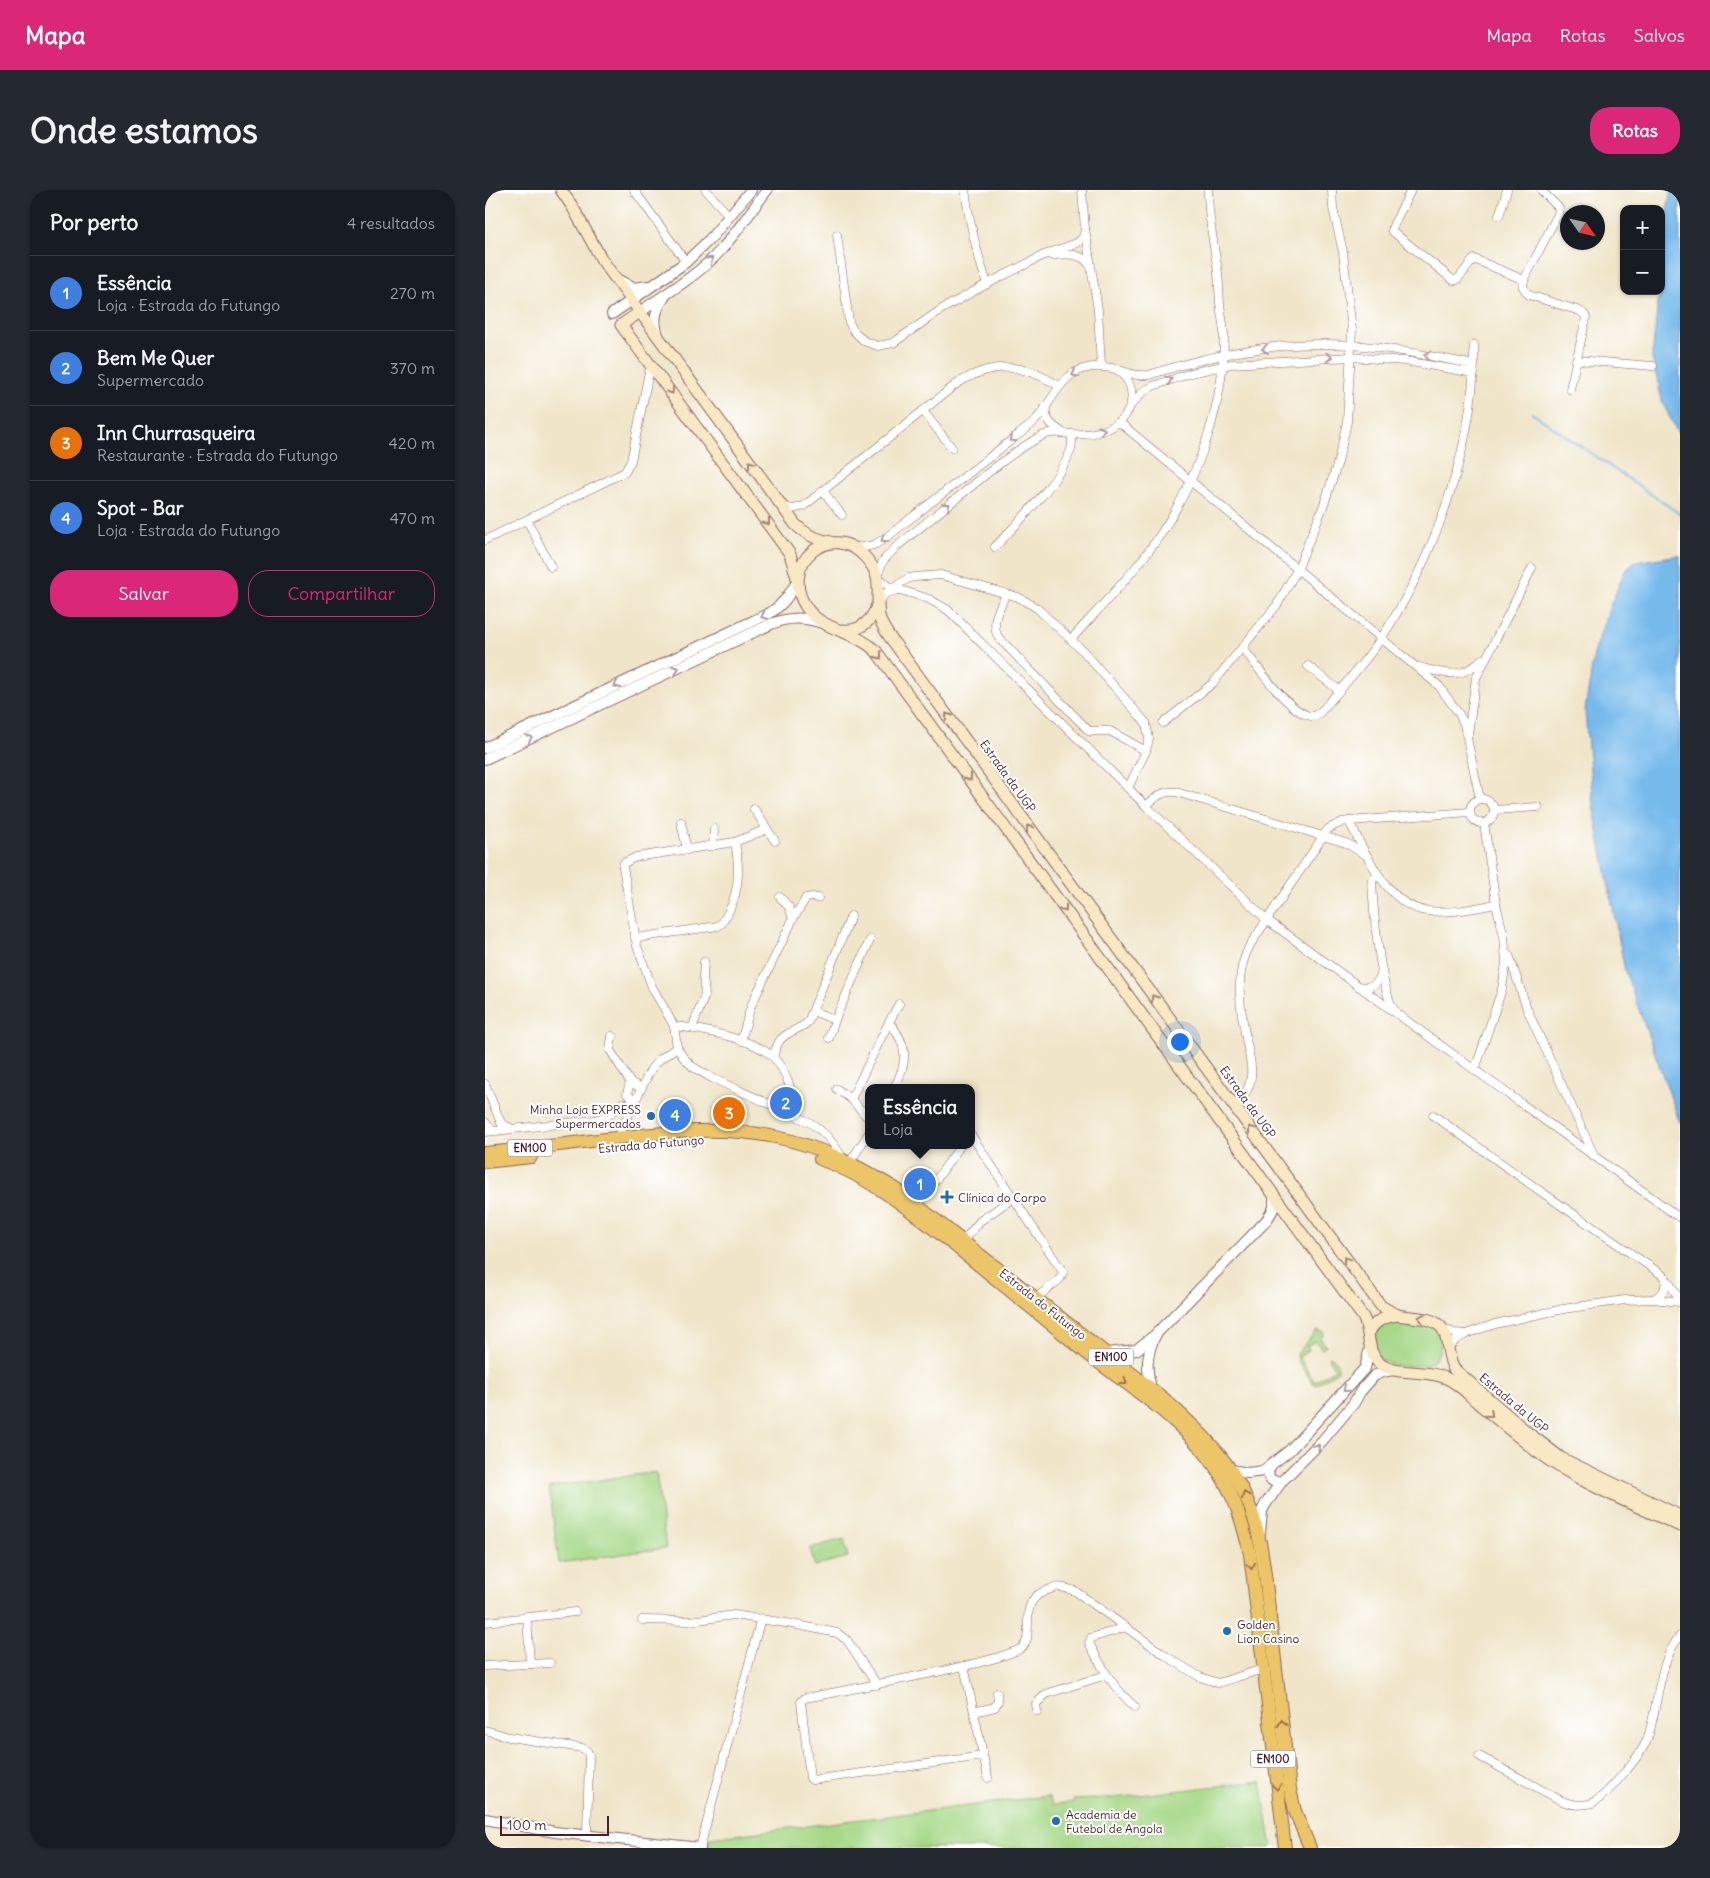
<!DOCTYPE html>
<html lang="pt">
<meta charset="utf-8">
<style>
:root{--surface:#171b24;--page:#242831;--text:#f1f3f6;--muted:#9ea1a6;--line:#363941;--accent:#db2777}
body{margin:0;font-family:Delius,sans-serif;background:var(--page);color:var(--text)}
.controls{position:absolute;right:15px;top:15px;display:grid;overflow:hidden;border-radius:10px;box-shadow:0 1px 4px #0004}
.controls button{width:45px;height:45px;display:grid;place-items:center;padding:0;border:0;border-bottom:1px solid var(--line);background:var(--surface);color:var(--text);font:25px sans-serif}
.compass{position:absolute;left:1075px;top:15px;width:45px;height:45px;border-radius:50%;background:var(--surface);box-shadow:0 1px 4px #0004;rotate:124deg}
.scale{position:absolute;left:15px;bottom:12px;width:109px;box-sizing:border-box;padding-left:5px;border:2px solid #4a1f2b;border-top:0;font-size:14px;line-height:18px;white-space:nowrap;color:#4a1f2b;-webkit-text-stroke:4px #fff;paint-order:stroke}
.you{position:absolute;left:694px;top:851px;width:18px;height:18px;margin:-12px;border:4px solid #fff;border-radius:50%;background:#1a73e8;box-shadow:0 0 0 8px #1a73e833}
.badge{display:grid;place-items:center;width:32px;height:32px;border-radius:50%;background:var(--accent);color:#fff;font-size:16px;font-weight:700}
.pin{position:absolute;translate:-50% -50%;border:2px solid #fff;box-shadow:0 1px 5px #0006}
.popup{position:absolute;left:380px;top:894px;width:110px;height:65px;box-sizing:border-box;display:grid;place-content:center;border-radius:10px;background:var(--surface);filter:drop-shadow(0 1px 4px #0005);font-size:16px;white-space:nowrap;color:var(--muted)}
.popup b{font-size:19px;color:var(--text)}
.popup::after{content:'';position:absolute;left:50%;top:100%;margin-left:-10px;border:10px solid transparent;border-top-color:var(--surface)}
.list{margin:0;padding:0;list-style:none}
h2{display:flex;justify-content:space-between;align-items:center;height:65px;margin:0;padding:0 20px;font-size:21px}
h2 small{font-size:16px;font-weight:400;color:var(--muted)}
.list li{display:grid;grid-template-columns:32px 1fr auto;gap:15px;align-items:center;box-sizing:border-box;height:75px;padding:0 20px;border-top:1px solid var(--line)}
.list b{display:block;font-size:19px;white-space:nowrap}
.list p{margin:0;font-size:16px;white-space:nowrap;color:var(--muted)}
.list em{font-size:16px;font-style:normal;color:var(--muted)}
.actions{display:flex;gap:10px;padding:15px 20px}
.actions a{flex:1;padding:11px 0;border:1px solid var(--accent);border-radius:20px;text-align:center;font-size:18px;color:var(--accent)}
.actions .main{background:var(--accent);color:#fff}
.map{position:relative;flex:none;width:1195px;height:1658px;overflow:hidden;border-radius:20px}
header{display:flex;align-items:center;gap:30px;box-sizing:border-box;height:70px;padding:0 25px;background:var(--accent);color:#fff}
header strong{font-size:24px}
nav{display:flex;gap:28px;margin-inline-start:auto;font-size:18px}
.intro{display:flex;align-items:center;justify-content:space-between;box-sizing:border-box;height:120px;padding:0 30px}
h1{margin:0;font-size:35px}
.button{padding:12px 22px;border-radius:20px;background:var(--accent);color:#fff;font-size:18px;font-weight:700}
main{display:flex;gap:30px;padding:0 30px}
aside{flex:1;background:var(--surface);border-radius:20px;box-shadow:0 1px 4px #0004}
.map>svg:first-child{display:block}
.green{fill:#a6d887;stroke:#787c59}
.water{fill:#76baec;stroke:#606c8c}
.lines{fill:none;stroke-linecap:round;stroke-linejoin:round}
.stream{stroke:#76baec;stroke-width:2}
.minor-casing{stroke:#846462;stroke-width:9}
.tertiary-casing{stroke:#846462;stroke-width:12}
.secondary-casing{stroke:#846462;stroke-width:13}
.primary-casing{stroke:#846462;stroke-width:14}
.minor{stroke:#fff;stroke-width:8}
.tertiary{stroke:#fff;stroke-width:10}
.secondary{stroke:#f8e8c3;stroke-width:11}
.primary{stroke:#edc569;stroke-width:12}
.oneway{stroke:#ae9aa0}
.oneway2{stroke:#a18477}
.oneway3{stroke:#9c724a}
.poi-dot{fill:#1f6fb2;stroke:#fff;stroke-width:2}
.labels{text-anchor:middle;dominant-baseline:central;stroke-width:4;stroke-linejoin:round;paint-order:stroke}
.shield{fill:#fff;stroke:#80626b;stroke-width:1}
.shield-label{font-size:11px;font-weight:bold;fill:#4a1f2b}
.street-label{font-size:12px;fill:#4a1f2b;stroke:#fff}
.poi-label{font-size:12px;fill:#4a1f2b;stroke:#fff;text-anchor:start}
</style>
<header>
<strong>Mapa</strong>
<nav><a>Mapa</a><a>Rotas</a><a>Salvos</a></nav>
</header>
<div class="intro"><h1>Onde estamos</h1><a class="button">Rotas</a></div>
<main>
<aside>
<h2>Por perto<small>4 resultados</small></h2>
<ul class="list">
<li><span class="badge" style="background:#3f7fe0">1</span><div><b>Essência</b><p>Loja · Estrada do Futungo</p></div><em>270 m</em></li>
<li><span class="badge" style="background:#3f7fe0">2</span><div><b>Bem Me Quer</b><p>Supermercado</p></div><em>370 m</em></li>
<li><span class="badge" style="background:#e8710a">3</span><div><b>Inn Churrasqueira</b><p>Restaurante · Estrada do Futungo</p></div><em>420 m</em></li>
<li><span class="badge" style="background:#3f7fe0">4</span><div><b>Spot - Bar</b><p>Loja · Estrada do Futungo</p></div><em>470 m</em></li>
</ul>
<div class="actions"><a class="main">Salvar</a><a>Compartilhar</a></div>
</aside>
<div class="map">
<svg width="1195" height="1658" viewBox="0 0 1195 1658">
<rect width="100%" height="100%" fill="#fff"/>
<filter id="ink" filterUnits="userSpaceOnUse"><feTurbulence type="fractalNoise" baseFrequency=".02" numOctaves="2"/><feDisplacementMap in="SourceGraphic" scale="10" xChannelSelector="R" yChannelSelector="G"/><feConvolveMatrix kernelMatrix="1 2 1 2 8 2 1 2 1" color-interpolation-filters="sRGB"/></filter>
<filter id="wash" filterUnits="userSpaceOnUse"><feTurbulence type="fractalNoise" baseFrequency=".0096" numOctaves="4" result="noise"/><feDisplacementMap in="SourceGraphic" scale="20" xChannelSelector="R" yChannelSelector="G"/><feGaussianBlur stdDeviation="1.12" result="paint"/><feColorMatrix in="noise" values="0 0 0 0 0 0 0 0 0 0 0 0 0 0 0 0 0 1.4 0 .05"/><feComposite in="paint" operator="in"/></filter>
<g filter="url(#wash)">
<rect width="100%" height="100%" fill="#f0e5c9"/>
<g class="green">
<path d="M908 1131C918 1131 932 1129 942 1133 963 1141 959 1173 937 1175 928 1176 915 1177 906 1174 880 1167 885 1138 908 1131Z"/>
<path d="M832 1140 838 1142 839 1145 835 1148 841 1156 837 1159 830 1151 822 1156 824 1160 814 1167 830 1192 850 1179 843 1167 845 1166C851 1169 853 1175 853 1181L831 1195 828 1193 813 1171 812 1164Z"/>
<polygon points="171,1282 181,1358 74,1373 64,1297"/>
<polygon points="359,1349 363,1367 330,1376 325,1358"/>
<polygon points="776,1591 787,1658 223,1658 225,1648 563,1606 568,1615 588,1612 588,1610 629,1608"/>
</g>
<g class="water">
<path d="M1186 0H1195V247L1178 214 1167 168 1174 101H1176C1176 67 1179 33 1186 0Z"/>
<polygon points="1195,365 1195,933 1140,781 1108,615 1100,521 1109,464 1120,429 1139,382 1150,372"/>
</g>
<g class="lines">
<polyline class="stream" points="1047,223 1195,324"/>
</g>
</g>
<g filter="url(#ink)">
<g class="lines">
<defs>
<g id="minor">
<polyline points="149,0 201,72"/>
<polyline points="221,0 245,27"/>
<path d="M480 0C484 32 492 63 502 94"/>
<polyline points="597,0 600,39 613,120 616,177"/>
<polyline points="926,0 908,36 907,41 968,90 972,90 989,69 1039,90"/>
<polyline points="1056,0 1074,18 1073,24 1039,90 1038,97 1044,105 1095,121 1099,124 1101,128 1085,199"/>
<polyline points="1014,26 1022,0"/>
<polyline points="352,45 364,132 368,140 379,151 393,156 408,153 457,119 502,94 559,65 592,53 598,47 600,39"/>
<path d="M566 65C581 65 597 61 605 76"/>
<polyline points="1091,170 1168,176"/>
<path d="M631 179C650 191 652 216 635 231 622 243 602 245 585 244 576 243 567 241 559 245 535 257 514 274 493 291 466 313 438 335 410 358L398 371 392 387 403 396 444 409 463 420 661 616 782 730 1195 1028"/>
<polyline points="646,215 658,202 668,196 706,183 746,174 865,167 920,171 989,183"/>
<path d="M561 218C559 230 568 236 577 242"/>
<polyline points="438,221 467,258"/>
<polyline points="634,232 954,496 974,524 979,534 995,609"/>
<polyline points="338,301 357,325"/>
<path d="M298 316 308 319 319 316 470 195C508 170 537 173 574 196"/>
<polyline points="42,330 66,377"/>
<polyline points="0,350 140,282 146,271 164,182"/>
<path d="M369 357C387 358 393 354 407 343L547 234C572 210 574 174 619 177 637 178 644 187 664 185 728 164 797 150 866 155 908 158 948 166 989 175"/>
<path d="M510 357C534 331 573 294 586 260 587 255 587 249 587 244"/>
<polyline points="413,400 414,394 424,388 430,387 456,385 533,407 552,418 600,463 661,533 664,549 661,561 643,598"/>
<path d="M521 404C515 418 505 431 513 447L604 541H625L661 561"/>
<polyline points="393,412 401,403 413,400"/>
<path d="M590 445C612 421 635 397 656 371 705 310 739 226 739 147 739 136 736 124 735 113 734 101 734 88 732 75 728 50 723 26 723 0"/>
<path d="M758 458C770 474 805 524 826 526 832 526 836 522 839 518 859 496 880 472 897 447 950 367 991 252 989 155"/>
<polyline points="823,476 855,501"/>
<path d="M934 477C958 483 977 491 997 469"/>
<polyline points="678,533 728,493 792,415 812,380 838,317 853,272 862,232 867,140 858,62 848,18 847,0"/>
<polyline points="983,544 991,488 1047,378"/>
<circle cx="997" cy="621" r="12"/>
<path d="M661 616C670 608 677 600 691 602L861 653 881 665"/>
<polyline points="269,619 290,651"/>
<polyline points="1009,620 1053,617"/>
<path d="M864 631C879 661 903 717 942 721 966 724 989 718 1011 714"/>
<polyline points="196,632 202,660"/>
<path d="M282 639 250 652 151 667 139 673 138 677 152 756 167 797 189 836 192 857 198 867 208 877 227 888 324 932C340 942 349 953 358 969"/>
<polyline points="228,656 229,639"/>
<path d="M894 685 887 690C888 716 895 802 910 821"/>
<polyline points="308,729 321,708 327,707 333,708"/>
<path d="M150 748 233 736 237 733C254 708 256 682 250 652"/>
<polyline points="1024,765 1042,819 1108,963"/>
<path d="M873 796C886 799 894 794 897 781"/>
<polyline points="328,821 350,830 385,750"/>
<polyline points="404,832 414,814"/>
<path d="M189 836C215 839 271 849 289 868 303 883 308 906 312 925"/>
<polyline points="207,838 220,805 218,786 219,772"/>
<polyline points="127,846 125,860 145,892 156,898"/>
<polyline points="344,848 350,830"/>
<polyline points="256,851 266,816 308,729 304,717 295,707"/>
<path d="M288 867C290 861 292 852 297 848 305 841 315 839 323 832L366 726"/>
<polyline points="990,880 1017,799 1021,773 1019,746 1011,714 999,633"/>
<polyline points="145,892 142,904 150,911"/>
<polyline points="0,894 16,933 26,938"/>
<polyline points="352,899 366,909 384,929"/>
<path d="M366 909 404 832C424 856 423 872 409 898"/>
<path d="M749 917C755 911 760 906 763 898 770 883 764 865 761 849 755 817 749 784 765 755L843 639 857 632 864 631 985 622"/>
<polyline points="948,925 1058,1003 1176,1084 1183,1091 1195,1110"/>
<polyline points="0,932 8,941"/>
<polyline points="0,942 110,930 124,925 137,913 148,916"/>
<polyline points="486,945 578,1082 575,1089 551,1108"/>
<polyline points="132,948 166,879 174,870 192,857"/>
<polyline points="365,972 384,943"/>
<polyline points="433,1015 476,955"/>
<polyline points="478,1051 495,1031 528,1008"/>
<path d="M1168 1109C1178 1104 1182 1099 1180 1088"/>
<polyline points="957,1138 969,1143 981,1144"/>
<polyline points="963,1158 971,1150 981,1144 1010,1134 1078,1119 1140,1110 1168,1109 1195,1112"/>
<polyline points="42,1426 45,1474"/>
<polyline points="157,1430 205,1431 249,1425 307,1434 352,1443 362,1450 392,1495"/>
<polyline points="0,1432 90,1422"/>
<path d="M641 1437 606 1448 604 1453C619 1481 626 1495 650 1517"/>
<polyline points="0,1476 65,1473"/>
<polyline points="479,1476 503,1588"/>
<polyline points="552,1521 551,1514 561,1504 621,1485"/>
<polyline points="489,1522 510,1517 513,1511 512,1503"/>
<polyline points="0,1540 24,1547 97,1558 102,1561 104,1565 102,1645"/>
<path d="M498 1566 327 1590 325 1588 316 1512 320 1508C364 1500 408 1491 452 1482 479 1476 507 1471 533 1460 554 1452 530 1414 558 1402 572 1396 575 1396 590 1401L681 1466 715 1487 733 1493 778 1479"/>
<path d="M994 1566 1077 1611C1087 1615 1098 1616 1107 1613 1121 1607 1156 1565 1162 1550 1173 1520 1173 1470 1195 1446"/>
<polyline points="215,1658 276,1428"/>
</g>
<g id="tertiary">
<polyline points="132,89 148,98 164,96"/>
<path d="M155 122C182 103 212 86 235 61 252 42 267 20 282 0"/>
<polyline points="127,124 201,72 226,48 266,0"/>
<path d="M173 145C168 131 170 120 179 108"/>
<path d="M0 558 285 423C298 415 304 405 312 392"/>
<path d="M0 569 286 434C304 427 318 427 337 433"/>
<polyline points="621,1163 651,1160 670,1145 781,1031 789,1018 789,1006"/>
<path d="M666 1198C661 1180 661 1164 670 1146"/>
<polyline points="785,1277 783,1283 785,1289 790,1292 797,1291"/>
<polyline points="746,1280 763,1283 778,1281 805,1260 880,1178 885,1158"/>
<polyline points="775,1343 777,1321 780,1315 797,1291 837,1251 869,1213 875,1202 889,1186 897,1182 909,1180"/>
<polyline points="0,1629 70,1642 215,1658"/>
</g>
<g id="secondary">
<path d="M76 0 87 16 117 70 310 334C321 345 331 349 346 352"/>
<polyline points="155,122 136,135 305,364 312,388"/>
<path d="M358 440C375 442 388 430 392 415"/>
<path d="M884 1142C891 1130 899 1127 913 1125"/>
<path d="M1195 1326 1076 1268 1042 1242 969 1179C961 1166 965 1148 957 1138 946 1125 928 1129 913 1125 907 1123 901 1119 896 1116L404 446C400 440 395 433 394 425 390 402 400 389 381 368 346 328 293 374 321 417 338 442 368 439 391 461L878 1127C886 1142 881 1161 894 1173 910 1187 942 1178 963 1189 974 1194 983 1204 992 1212 1011 1229 1031 1245 1051 1261 1094 1293 1146 1313 1195 1336"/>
</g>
<g id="primary">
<path d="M0 963C38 959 75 955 113 950 172 943 231 935 290 947 335 956 372 975 411 999L678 1208C708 1235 738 1262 757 1299 779 1341 780 1391 786 1436 792 1491 799 1545 805 1599L810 1621 825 1658"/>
<path d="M335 969C388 988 430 1024 474 1059 517 1094 560 1129 603 1164 644 1197 692 1226 724 1268 748 1300 756 1326 765 1364L800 1658"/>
<polyline points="0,972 46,967"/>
</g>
</defs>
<use href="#minor" class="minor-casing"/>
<use href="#tertiary" class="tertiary-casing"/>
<use href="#secondary" class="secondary-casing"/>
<use href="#primary" class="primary-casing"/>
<use href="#minor" class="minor"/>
<use href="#tertiary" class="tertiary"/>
<use href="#secondary" class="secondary"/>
<use href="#primary" class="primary"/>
</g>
<defs><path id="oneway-chevron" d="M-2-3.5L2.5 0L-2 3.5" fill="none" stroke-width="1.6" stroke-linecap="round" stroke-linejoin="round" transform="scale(1.25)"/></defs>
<g class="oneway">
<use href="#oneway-chevron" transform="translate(225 70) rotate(-43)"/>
<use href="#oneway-chevron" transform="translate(780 159) rotate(174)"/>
<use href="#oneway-chevron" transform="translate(942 165) rotate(-168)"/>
<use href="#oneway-chevron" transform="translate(844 167) rotate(-2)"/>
<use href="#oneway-chevron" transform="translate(590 184) rotate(152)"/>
<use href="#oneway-chevron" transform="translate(684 190) rotate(-19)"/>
<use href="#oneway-chevron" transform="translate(617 240) rotate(-17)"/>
<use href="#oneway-chevron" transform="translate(527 249) rotate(144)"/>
<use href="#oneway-chevron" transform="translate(462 316) rotate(-38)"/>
<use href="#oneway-chevron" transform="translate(399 349) rotate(145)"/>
<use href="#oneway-chevron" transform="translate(279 426) rotate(154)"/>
<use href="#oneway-chevron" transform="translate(191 479) rotate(-25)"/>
<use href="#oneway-chevron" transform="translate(132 495) rotate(155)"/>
<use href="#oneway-chevron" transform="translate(44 548) rotate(-25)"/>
<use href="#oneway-chevron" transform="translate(861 1199) rotate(140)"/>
<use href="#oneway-chevron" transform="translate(832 1257) rotate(-47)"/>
</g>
<g class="oneway2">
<use href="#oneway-chevron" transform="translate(186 201) rotate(54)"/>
<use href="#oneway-chevron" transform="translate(266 274) rotate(-126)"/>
<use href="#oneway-chevron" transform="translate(282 332) rotate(54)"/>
<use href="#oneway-chevron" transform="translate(394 466) rotate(52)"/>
<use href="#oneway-chevron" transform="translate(463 526) rotate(-126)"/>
<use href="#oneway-chevron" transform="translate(484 588) rotate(54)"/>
<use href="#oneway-chevron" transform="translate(544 638) rotate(-126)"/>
<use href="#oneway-chevron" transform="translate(579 719) rotate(54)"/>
<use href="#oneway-chevron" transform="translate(669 808) rotate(-126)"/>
<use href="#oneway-chevron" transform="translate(766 939) rotate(-126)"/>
<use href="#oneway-chevron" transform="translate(861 1070) rotate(-126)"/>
<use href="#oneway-chevron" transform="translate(936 1128) rotate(-169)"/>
<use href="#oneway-chevron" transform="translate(1005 1224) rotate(41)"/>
</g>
<g class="oneway3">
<use href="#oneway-chevron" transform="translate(639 1192) rotate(37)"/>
<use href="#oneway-chevron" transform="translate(760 1305) rotate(-115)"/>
<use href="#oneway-chevron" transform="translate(766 1376) rotate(82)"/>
<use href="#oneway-chevron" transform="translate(797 1533) rotate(-97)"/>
<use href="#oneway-chevron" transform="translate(792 1597) rotate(82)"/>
</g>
</g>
<g class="poi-dot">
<circle cx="166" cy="926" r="5"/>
<path d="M459.5 999.5h5v5h5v5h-5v5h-5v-5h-5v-5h5z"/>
<circle cx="742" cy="1441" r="5"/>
<circle cx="571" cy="1631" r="5"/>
</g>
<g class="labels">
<g class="shield">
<rect x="22.5" y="949.5" width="45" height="17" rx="4"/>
<rect x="603.5" y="1158.5" width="45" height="17" rx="4"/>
<rect x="765.5" y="1560.5" width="45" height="17" rx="4"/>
</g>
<g class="shield-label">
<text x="45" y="958">EN100</text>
<text x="626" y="1167">EN100</text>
<text x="788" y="1569">EN100</text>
</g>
<g class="street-label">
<text transform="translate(523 586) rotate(54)">Estrada da UGP</text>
<text transform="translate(763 912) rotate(54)">Estrada da UGP</text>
<text transform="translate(166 954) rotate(-5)">Estrada do Futungo</text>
<text transform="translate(558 1114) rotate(38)">Estrada do Futungo</text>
<text transform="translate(1029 1213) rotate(40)">Estrada da UGP</text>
</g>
<g class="poi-label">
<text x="156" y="919" text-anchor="end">Minha Loja EXPRESS<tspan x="156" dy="14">Supermercados</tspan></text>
<text x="473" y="1007">Clínica do Corpo</text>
<text x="752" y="1434">Golden<tspan x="752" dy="14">Lion Casino</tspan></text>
<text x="581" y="1624">Academia de<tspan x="581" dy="14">Futebol de Angola</tspan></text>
</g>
</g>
</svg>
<div class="controls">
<button>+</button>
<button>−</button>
</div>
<svg class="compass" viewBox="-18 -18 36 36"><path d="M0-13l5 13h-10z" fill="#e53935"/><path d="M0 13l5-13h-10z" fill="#9ea1a6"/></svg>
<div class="scale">100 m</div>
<div class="you"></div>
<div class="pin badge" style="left:435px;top:994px;background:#3f7fe0">1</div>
<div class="popup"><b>Essência</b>Loja</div>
<div class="pin badge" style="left:301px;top:913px;background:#3f7fe0">2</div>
<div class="pin badge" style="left:244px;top:923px;background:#e8710a">3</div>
<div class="pin badge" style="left:190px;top:925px;background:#3f7fe0">4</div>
</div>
</main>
